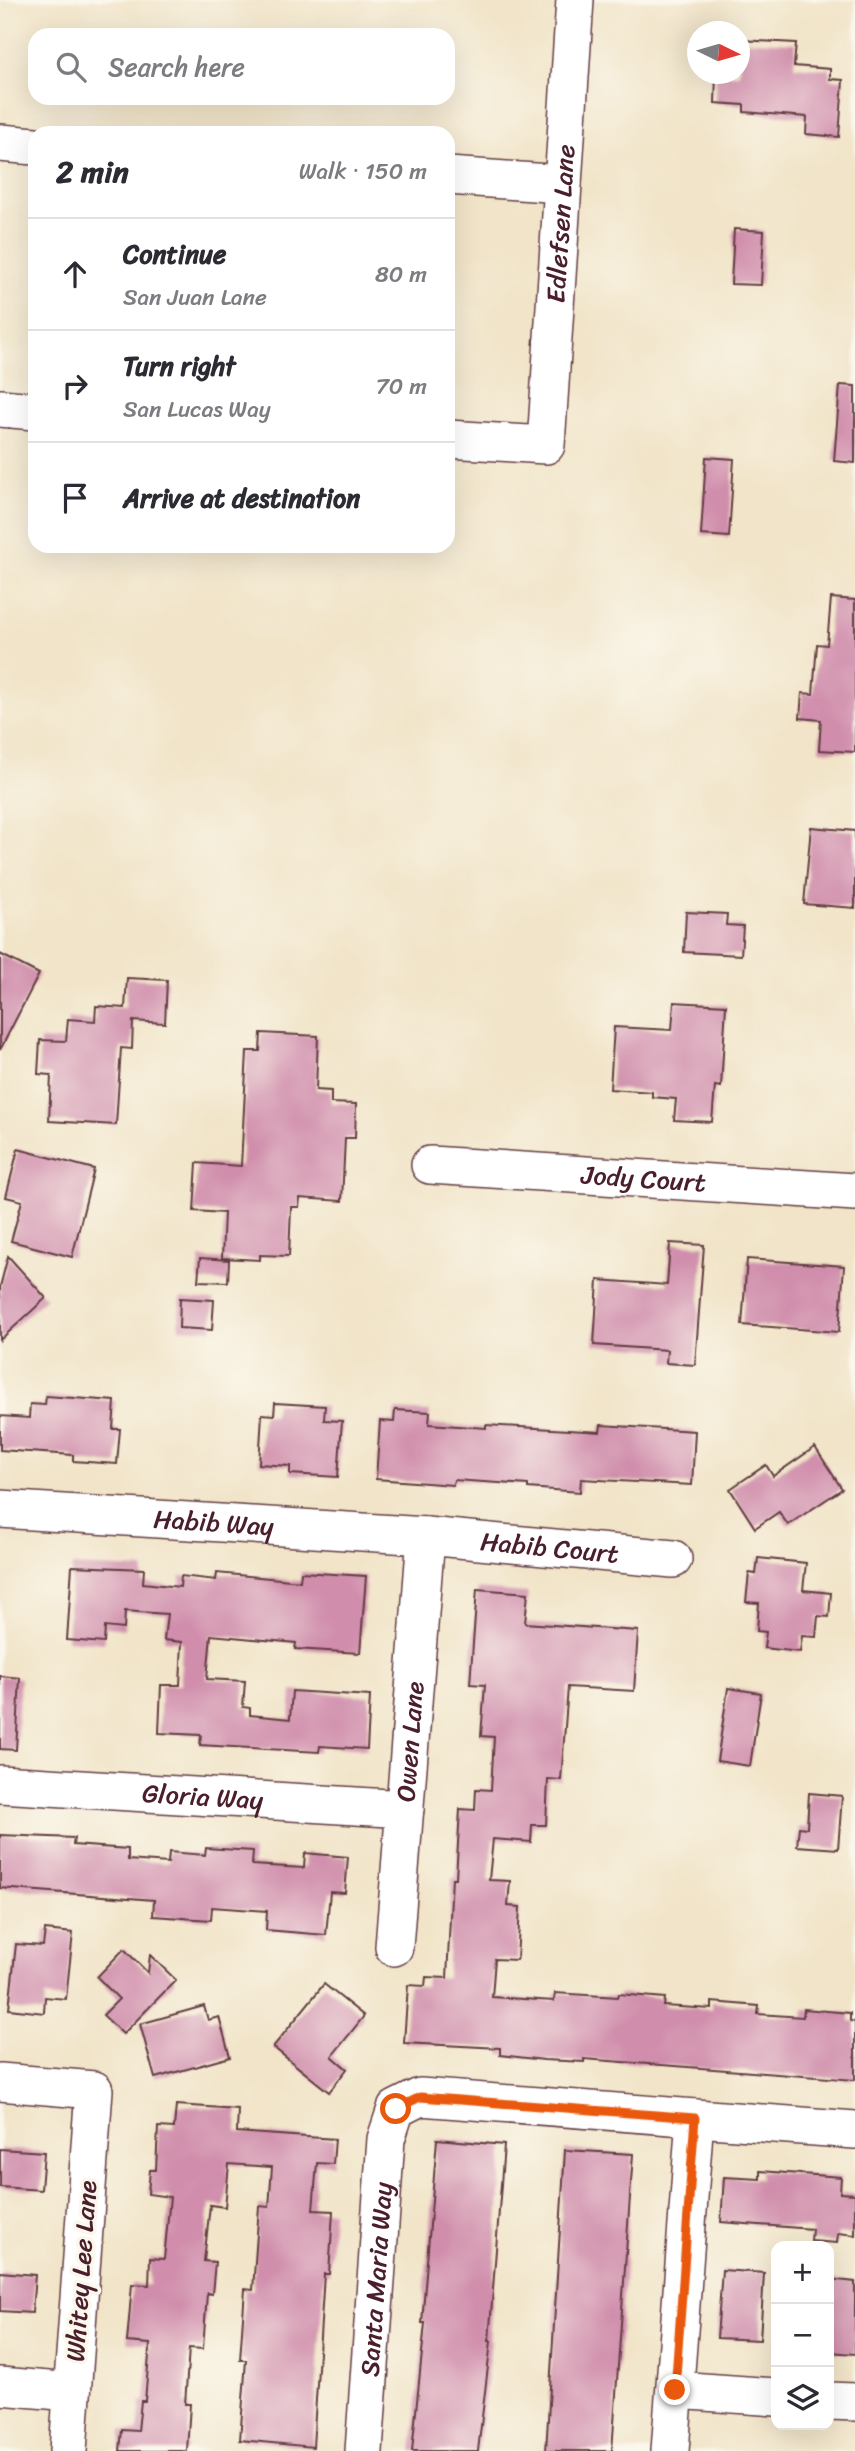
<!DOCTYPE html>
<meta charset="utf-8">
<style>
:root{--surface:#fff;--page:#f2f2f3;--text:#2b2b33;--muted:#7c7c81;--line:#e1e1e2}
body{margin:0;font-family:Sriracha,sans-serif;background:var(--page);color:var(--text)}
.controls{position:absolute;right:21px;bottom:21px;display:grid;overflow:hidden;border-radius:14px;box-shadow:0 7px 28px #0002}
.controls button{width:63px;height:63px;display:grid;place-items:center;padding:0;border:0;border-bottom:2px solid var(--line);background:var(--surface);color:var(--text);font:35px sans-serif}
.compass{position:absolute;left:687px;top:21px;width:63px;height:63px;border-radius:50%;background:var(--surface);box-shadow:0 7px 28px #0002;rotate:95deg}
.stop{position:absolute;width:21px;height:21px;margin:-16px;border:5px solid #ea580c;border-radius:50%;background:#fff}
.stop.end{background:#ea580c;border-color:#fff;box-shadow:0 2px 7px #0008}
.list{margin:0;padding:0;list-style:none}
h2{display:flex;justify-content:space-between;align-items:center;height:91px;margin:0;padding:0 28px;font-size:30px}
h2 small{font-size:23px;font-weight:400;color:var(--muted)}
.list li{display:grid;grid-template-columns:46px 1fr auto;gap:21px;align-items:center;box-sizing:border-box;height:112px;padding:0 28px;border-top:2px solid var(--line)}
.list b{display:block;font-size:26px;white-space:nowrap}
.list p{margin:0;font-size:23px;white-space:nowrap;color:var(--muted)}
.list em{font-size:23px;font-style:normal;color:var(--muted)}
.icon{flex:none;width:38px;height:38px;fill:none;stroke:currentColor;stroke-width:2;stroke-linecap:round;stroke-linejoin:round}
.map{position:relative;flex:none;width:855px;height:2451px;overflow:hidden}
.search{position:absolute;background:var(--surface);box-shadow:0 7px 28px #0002;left:28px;top:28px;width:427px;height:77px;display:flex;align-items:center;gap:18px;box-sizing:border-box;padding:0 24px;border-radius:21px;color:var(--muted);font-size:26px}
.panel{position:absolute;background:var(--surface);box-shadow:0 7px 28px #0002;left:28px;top:126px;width:427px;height:427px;border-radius:21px}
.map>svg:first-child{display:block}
.building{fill:#d08eac}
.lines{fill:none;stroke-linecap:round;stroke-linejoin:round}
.minor-casing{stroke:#633d43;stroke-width:40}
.minor{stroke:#fff;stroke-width:37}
.route{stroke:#ea580c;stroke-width:9}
.labels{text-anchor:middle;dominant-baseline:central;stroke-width:7;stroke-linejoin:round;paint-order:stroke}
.street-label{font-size:26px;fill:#4a1f2b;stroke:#fbf7ec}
</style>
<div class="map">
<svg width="855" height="2451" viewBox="0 0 855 2451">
<rect width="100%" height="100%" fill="#fbf7ec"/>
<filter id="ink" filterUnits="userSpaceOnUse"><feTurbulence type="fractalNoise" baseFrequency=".0143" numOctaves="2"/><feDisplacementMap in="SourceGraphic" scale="14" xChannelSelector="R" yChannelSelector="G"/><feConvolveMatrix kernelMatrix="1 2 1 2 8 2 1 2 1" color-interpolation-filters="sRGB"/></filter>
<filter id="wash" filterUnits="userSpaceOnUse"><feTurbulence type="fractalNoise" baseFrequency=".00686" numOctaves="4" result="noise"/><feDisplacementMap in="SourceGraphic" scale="28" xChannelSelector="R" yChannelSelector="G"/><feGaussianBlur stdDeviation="1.57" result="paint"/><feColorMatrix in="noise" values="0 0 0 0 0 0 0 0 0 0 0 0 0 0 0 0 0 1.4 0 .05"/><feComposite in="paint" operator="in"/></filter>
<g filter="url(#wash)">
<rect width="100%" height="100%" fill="#f1e4c8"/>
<g id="blocks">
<g class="building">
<polygon points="739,40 796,43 794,66 830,69 830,79 843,80 839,137 806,134 807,117 744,112 744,105 715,103 716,74 739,74"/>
<polygon points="734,229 764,231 761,285 731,284"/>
<polygon points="840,385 855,386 855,463 834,461"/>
<polygon points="706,457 734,459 729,537 701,535"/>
<polygon points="831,598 855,600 855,752 819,750 821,720 800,718 802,693 813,694 817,644 827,645"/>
<polygon points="811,827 855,831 855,908 804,904"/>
<polygon points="686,912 727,914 726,925 743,926 741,955 684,952"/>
<polygon points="0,954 39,974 0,1050"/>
<polygon points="127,978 167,980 165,1023 133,1021 132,1049 121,1048 116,1125 49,1121 51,1075 38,1074 40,1040 66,1041 68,1019 95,1021 96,1006 125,1008"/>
<polygon points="674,1002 726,1005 721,1087 715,1086 712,1122 674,1120 676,1099 652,1097 652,1092 610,1089 614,1027 672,1030"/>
<polygon points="261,1033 318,1036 316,1090 331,1091 331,1103 356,1104 355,1138 345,1138 342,1201 300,1198 299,1207 291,1207 289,1256 260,1255 260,1260 222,1258 224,1213 194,1211 197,1163 241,1166 247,1051 260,1051"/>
<polygon points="18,1149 94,1169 72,1257 11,1241 22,1201 6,1197"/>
<polygon points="670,1243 704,1245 695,1365 666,1363 667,1350 594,1345 598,1280 667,1285"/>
<polygon points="8,1256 46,1298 0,1340 0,1287"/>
<polygon points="200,1258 229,1260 228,1282 198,1281"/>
<polygon points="747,1259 844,1266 839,1332 742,1325"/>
<polygon points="180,1298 214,1300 212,1330 179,1328"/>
<polygon points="46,1396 115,1401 113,1429 120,1429 117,1464 73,1461 73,1455 0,1450 0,1416 29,1418 30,1404 45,1405"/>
<polygon points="275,1403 325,1406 324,1420 342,1421 338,1477 290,1474 290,1466 259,1464 262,1414 274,1415"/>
<polygon points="395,1410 430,1412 429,1424 486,1428 486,1425 600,1432 601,1425 695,1431 692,1485 581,1479 580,1492 528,1488 528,1485 454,1480 453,1485 376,1479 380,1421 394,1422"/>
<polygon points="815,1447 842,1489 788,1525 779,1512 755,1528 730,1489 766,1465 773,1476"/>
<polygon points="758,1558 806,1563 803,1590 831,1593 829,1617 818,1616 816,1637 802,1636 800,1652 764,1648 766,1632 757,1631 759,1603 746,1602 749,1573 756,1574"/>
<polygon points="72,1566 144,1569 143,1583 180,1587 181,1576 216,1580 217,1573 300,1581 301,1572 366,1576 360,1653 295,1649 296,1643 211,1635 207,1679 245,1681 243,1707 250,1708 250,1715 290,1719 292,1691 370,1696 367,1749 320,1746 319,1752 200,1745 201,1735 159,1733 161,1685 180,1685 182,1642 164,1640 167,1614 125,1611 124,1629 105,1627 104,1643 67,1640"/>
<polygon points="477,1589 528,1593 525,1623 638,1631 634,1691 568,1687 561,1780 548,1779 546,1825 532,1825 531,1842 493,1839 489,1880 510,1881 508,1906 520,1907 517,1960 495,1959 492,1997 554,2001 555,1993 618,1997 619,1994 665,1998 664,2006 712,2009 712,2002 759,2006 758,2014 803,2017 804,2009 850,2013 850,2021 855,2022 855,2080 584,2059 584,2062 544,2060 500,2055 500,2048 404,2043 408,1985 425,1986 426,1977 447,1978 452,1878 456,1878 460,1809 475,1810 476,1789 491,1790 494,1737 481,1736 485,1685 470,1684"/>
<polygon points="0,1676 20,1678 16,1750 0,1749"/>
<polygon points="728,1688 761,1693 750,1766 717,1761"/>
<polygon points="809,1793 842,1796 838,1849 797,1846 799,1827 807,1828"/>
<polygon points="0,1835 74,1838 73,1845 128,1849 128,1860 168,1863 169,1852 205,1855 206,1848 253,1851 252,1865 304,1868 305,1853 348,1857 345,1893 330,1892 326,1935 266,1930 267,1911 212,1907 211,1920 153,1916 154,1900 0,1888"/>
<polygon points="45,1930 73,1933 66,1999 45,1997 44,2013 9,2009 16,1944 43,1946"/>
<polygon points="124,1949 148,1973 150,1955 176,1980 123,2034 103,2015 119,1999 97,1977"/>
<polygon points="324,1984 364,2016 332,2056 347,2069 329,2092 273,2047"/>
<polygon points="204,2006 208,2020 219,2017 230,2057 155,2078 140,2024"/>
<polygon points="176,2105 238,2109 237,2132 335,2139 333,2164 317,2163 313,2210 333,2211 329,2274 324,2274 313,2447 240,2440 246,2360 240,2360 245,2289 253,2290 259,2206 269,2207 272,2167 229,2164 225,2207 210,2205 204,2261 215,2262 212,2294 207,2293 203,2349 189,2348 185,2404 190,2404 187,2451 120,2451 122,2430 138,2431 141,2401 145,2401 150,2344 127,2342 132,2284 149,2285 150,2258 164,2259 170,2197 148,2194 150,2170 156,2170 158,2127 174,2128"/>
<polygon points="437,2139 504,2145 489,2341 491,2341 478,2451 412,2451 425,2323 422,2323"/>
<polygon points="0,2149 44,2152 41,2190 0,2187"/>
<polygon points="565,2150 633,2154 612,2451 546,2451"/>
<polygon points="760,2171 841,2177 840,2193 855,2194 855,2235 838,2233 837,2243 811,2241 812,2229 721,2222 724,2177 760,2179"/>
<polygon points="722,2270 764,2273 760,2340 717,2338"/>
<polygon points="0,2272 35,2275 32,2313 0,2311"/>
<polygon points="829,2279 855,2282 855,2354 829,2352"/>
</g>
</g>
</g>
<g filter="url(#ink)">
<use href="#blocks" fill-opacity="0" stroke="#633d43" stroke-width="2"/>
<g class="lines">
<defs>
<g id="minor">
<polyline points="0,143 35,146"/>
<polyline points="448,176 563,184"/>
<polyline points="0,408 35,411"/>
<path id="s1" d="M448 439 546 445 575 0"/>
<path id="s2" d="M430 1165 855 1192"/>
<path id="s3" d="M0 1509 426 1536 673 1559"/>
<path id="s4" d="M0 1784 405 1809"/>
<path id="s5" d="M394 1947 426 1536"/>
<polyline points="0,2082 94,2090 68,2451"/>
<polyline points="0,2386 72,2392"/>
<polyline points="675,2390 776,2397"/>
<polyline points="829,2401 855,2402"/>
<path id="s6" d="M364 2451 386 2139 396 2109 420 2097 855 2130"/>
<polyline points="670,2451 695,2118"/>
</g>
</defs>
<use href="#minor" class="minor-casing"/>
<use href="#minor" class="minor"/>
</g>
</g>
<g class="lines" filter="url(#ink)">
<polyline class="route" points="396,2109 420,2097 695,2118 675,2390"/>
</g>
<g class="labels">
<g class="street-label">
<text stroke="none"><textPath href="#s1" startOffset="320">Edlefsen Lane</textPath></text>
<text stroke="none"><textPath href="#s2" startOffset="214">Jody Court</textPath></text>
<text stroke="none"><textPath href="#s3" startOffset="214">Habib Way</textPath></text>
<text stroke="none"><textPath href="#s3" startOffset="551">Habib Court</textPath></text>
<text stroke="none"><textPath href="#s5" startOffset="206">Owen Lane</textPath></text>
<text stroke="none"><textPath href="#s4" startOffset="203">Gloria Way</textPath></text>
<text transform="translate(81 2271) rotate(-86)">Whitey Lee Lane</text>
<text stroke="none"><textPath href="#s6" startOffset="172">Santa Maria Way</textPath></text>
</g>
</g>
</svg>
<div class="controls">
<button>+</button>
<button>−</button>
<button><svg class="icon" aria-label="layers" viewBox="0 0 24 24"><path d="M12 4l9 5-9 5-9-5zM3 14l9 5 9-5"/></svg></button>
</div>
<svg class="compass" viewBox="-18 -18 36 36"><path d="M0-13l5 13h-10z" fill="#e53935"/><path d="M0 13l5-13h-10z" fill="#7c7c81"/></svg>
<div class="stop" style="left:396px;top:2109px"></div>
<div class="stop end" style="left:675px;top:2390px"></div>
<div class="search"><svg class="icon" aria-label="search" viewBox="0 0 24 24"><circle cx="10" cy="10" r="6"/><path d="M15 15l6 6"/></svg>Search here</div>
<section class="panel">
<h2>2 min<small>Walk · 150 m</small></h2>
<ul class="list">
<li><svg class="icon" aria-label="ahead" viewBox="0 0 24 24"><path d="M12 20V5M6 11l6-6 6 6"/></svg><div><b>Continue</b><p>San Juan Lane</p></div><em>80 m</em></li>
<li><svg class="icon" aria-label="right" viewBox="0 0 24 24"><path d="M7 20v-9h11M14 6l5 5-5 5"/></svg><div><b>Turn right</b><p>San Lucas Way</p></div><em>70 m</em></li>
<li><svg class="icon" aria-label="arrive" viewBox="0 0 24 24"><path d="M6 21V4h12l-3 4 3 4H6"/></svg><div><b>Arrive at destination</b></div></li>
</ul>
</section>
</div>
